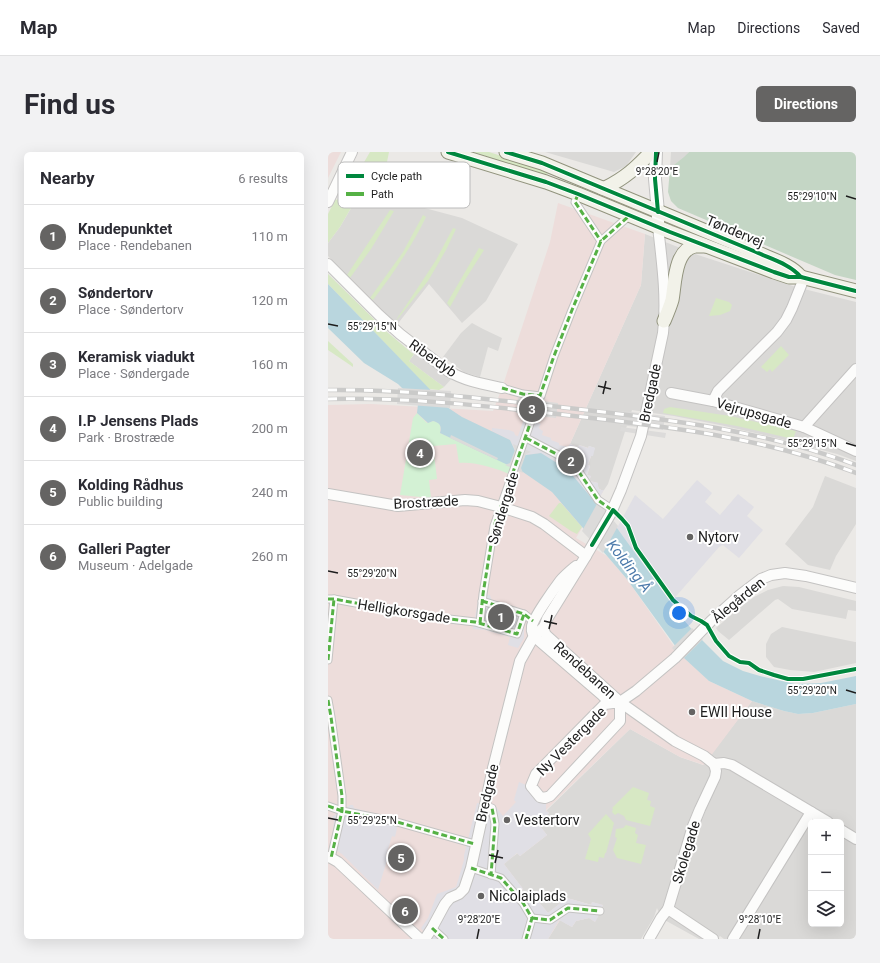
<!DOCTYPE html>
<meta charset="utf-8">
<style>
:root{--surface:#fff;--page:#f2f2f3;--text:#2b2b33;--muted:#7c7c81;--line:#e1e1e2;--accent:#656463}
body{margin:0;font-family:Roboto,sans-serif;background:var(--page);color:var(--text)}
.controls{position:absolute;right:12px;bottom:12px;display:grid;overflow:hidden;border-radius:6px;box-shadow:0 4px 16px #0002}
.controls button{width:36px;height:36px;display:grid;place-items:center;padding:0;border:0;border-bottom:1px solid var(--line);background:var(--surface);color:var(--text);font:20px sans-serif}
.you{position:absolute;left:351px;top:461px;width:14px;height:14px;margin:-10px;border:3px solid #fff;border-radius:50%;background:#1a73e8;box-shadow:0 0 0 6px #1a73e833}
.badge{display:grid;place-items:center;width:26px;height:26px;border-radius:50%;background:var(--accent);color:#fff;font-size:13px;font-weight:700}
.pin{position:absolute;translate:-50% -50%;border:2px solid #fff;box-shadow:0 1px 4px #0006}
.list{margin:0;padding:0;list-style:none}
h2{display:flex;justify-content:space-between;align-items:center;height:52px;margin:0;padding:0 16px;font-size:17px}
h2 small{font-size:13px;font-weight:400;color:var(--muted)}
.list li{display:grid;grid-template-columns:26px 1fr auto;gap:12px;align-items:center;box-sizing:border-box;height:64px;padding:0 16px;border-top:1px solid var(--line)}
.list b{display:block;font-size:15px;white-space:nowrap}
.list p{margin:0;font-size:13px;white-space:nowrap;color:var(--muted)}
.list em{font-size:13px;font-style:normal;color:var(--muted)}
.icon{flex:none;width:22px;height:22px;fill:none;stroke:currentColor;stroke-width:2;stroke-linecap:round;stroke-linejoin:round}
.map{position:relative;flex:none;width:528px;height:787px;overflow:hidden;border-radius:6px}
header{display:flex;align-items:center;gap:24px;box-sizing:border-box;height:56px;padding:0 20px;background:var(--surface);border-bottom:1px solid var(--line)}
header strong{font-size:19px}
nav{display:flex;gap:22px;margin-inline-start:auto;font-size:14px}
.intro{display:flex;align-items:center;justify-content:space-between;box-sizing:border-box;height:96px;padding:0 24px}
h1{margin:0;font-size:28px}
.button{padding:10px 18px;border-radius:6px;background:var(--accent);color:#fff;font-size:14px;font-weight:700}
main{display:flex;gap:24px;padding:0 24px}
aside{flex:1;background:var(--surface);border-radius:6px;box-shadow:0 4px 16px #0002}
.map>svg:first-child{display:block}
.residential{fill:#dad9d7;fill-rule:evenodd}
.commercial{fill:#eddddb}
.grass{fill:#d7e8c4}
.cemetery{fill:#c4d6c5}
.park{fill:#d3f1d4}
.plaza{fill:#e0dfe5}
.water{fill:#b9d6de}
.pier{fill:#dcdbda}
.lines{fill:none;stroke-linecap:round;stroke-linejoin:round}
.pedestrian-tunnel{stroke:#c2c0be;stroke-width:7;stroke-dasharray:7 3.5;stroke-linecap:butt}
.pedestrian-casing{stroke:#c4c3c2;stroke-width:9}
.minor-casing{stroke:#c4c3c2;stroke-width:12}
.tertiary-casing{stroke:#c4c3c2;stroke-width:14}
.secondary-casing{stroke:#92947e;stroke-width:15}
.pedestrian{stroke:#fcfcfb;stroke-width:7}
.minor{stroke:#fcfcfb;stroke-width:10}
.tertiary{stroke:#fcfcfb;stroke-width:12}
.secondary{stroke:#f2f2e9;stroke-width:13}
.rail-casing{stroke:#cacac9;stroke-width:4.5}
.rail{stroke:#fff;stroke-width:3;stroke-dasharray:9;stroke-linecap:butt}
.quiet{stroke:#55b145;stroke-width:3;stroke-dasharray:6 3;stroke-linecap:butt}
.cycleway-casing{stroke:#fff;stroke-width:6}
.cycleway{stroke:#00873e;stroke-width:4}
.ticks{fill:none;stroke:#1d1d1d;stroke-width:1.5}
.poi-dot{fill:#656463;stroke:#fff;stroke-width:1.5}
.labels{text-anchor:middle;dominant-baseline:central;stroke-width:4;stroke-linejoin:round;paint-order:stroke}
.street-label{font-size:14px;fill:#1d1d1d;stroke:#fff}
.poi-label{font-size:14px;fill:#1d1d1d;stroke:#fff;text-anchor:start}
.water-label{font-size:15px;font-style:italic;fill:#4b79aa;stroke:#fff}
.key{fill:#fff;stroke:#bbb;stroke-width:1}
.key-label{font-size:11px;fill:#1d1d1d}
.ticks-label{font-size:10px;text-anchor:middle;fill:#1d1d1d;stroke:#fff;stroke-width:4;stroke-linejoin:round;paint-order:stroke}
</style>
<header>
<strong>Map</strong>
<nav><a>Map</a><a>Directions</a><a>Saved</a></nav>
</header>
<div class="intro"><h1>Find us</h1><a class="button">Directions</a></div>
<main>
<aside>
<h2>Nearby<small>6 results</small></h2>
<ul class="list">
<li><span class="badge">1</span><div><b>Knudepunktet</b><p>Place · Rendebanen</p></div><em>110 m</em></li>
<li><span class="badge">2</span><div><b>Søndertorv</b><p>Place · Søndertorv</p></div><em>120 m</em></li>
<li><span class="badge">3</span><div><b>Keramisk viadukt</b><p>Place · Søndergade</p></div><em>160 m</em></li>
<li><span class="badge">4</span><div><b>I.P Jensens Plads</b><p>Park · Brostræde</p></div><em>200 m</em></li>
<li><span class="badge">5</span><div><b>Kolding Rådhus</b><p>Public building</p></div><em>240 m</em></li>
<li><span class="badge">6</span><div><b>Galleri Pagter</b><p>Museum · Adelgade</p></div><em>260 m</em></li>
</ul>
</aside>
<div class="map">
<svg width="528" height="787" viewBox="0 0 528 787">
<rect width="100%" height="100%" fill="#ebe9e6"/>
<g class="residential">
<polygon points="217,0 308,0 298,14 286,20"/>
<polygon points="343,0 361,0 357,5 342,16"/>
<polygon points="33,39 134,66 190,92 158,149 134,171 101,132 68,174 0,104 0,91 12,75"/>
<polygon points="317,82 370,103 468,135 528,150 528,309 509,302 453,287 392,273 346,264 304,258 280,332 276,338 273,338 270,336 270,331 261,329 259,323 262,314 260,313 263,304 267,296 261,294 260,296 251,293 251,295 242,292 313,133"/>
<polygon points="144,171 155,177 174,186 170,199 160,195 152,225 136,220 115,205 133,181"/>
<polygon points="89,199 125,225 116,235 81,209"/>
<polygon points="497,324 528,336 528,372 508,404 502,418 480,413 457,392 485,355"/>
<polygon points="455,434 471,435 528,449 528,459 520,458 518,467 464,457 450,447 447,448 401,488 390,479 388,476 410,457 426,445 440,438"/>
<polygon points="454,475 527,490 528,490 528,511 486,520 462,518 446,515 438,505 438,492 443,482"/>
<path d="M424 549 456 559 470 562 485 561 528 552V787H396L392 784 389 787H371L333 766 329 756 326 765 313 787H220L232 768 244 775 248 769 261 766 264 753 239 746 220 761 203 741 198 745 193 739 195 737 175 712 190 701 192 704 219 683 210 672 221 661 218 659 302 577 352 605 375 613ZM483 670H513V772H483Z"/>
</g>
<g class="commercial">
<polygon points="0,0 13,0 0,26"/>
<polygon points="230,51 317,82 313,133 242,292 250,295 251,293 260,296 261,294 265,304 263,304 260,313 262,314 259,323 263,324 261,329 270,331 270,334 271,337 273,338 276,338 248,386 279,404 298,426 345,493 381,529 424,549 376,613 352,605 302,577 218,658 221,661 210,672 219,683 192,704 189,701 176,712 195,737 193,739 198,745 203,741 220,761 239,746 263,753 264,750 275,753 267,770 261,766 248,769 244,775 232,768 220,787 3,787 0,785 0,253 43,252 165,259 174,236 222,90"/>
</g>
<g class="grass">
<polygon points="42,0 61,0 59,10 60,15 51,44 33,39 25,34 25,29"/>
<polygon points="145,0 161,0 220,19 219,24"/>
<polygon points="15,46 27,49 12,75 0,91 0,62 7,48"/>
<polygon points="62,58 66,59 43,97 22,126 19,123"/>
<path d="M95 63 98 65C84 94 65 122 45 148L42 146 75 100Z"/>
<polygon points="125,76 128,77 118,98 100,129 68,169 70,165 89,137 108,108"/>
<polygon points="151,96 156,98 137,128 122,155 119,151"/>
<polygon points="0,122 59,180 84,201 86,202 81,209 116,235 111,238 101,237 0,132"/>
<polygon points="388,146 401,150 404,153 402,159 392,163 381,164"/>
<polygon points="0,189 25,212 25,215 0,198"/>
<polygon points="453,194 461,203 444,220 442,217 439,220 433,215"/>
<polygon points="342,255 402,264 468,279 465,287 409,274 335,261 336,257"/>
<polygon points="231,351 233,351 254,375 249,382 243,379 221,364"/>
<polygon points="305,635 321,641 319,648 323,649 322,654 327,656 322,674 298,668 296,664 290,661 287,663 284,660 285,657 284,656"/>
<polygon points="278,662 286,671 278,701 277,701 276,706 271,705 270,710 257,707 263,687 260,682"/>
<polygon points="298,673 308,676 307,681 310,683 308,691 318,693 313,712 289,706 285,698 289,686 287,685 288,677 295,676"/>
</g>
<polygon class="cemetery" points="361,0 528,0 528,128 507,123 350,56 343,49 340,40 342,16 356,5"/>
<path class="park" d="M89 261 99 271 105 269C113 271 113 273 112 281L185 315 181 322C168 316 145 309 131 311L128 292 105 294 109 327 101 328 103 346 72 343 85 266Z"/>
<g class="plaza">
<polygon points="196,267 213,272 212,273 211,276 213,278 215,279 214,283 223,286 223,288 231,291 231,293 240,295 242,292 250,295 251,293 260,296 261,294 267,296 265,304 263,304 260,313 262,314 259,323 263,324 261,329 270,331 270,334 271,337 273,338 276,338 268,351 213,301 198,303 187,298 182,288 164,279 164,276 181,278 186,280 187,283 189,284 190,284"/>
<polygon points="369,328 384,341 377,350 392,363 410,342 426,355 419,364 435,378 411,406 395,393 391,395 343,450 289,376 307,343 335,367"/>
<polygon points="155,442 162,443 164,449 201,461 196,471 196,486 190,496 180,493 182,485 157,478 145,477 151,443"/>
<polygon points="191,630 198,633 209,647 218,651 218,659 221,661 210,672 219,683 192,704 189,701 176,712 195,737 193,739 198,745 203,741 220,761 239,746 263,753 264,750 275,753 272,759 270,765 267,770 261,766 248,769 244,775 231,768 220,787 101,787 93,776 100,766 109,742 128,735 136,708 136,703 149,651 168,655 175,664 188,650 186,648"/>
<polygon points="22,653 25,653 26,656 69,667 69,677 67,685 64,684 58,704 60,705 50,738 14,702 3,695 6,669 4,665"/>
</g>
<path class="water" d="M0 132 119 255 134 265 182 288 187 299 198 303 213 301 240 318 289 376 355 467 367 481 395 509 415 519 432 524 467 532 493 531 528 524V552L485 561 470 562 456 559 424 549 381 529 356 506 298 426 224 340 195 320 112 281C114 274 112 271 105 269L100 271 89 261 90 252 70 232 36 211 0 176Z"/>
<g class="pier">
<polygon points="70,236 123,239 122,256 69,252"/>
<polygon points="190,246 230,251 228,266 188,261"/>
<polygon points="294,259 337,264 335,278 292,273"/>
<polygon points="293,275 338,281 337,286 292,279"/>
<polygon points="123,283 170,306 169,308 122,286"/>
<polygon points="185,292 203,300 198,302 193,316 195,321 177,313 182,311 187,298"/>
<polygon points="270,350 290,374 275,401 254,379"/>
<polygon points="364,476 375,487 355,507 344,496"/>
</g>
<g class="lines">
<polyline class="pedestrian-tunnel" points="204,266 213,244"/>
<defs>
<g id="pedestrian">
<polyline points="250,42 247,50 273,89"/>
<polyline points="174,236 195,242 213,244 226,204 244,158 273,89 302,63"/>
<polyline points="198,286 238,307 251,320 270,348 285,358"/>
<polyline points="0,447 6,447 104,465 147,470 189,482 196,462"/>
<polyline points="154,449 196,462 205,469"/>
<polyline points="152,471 155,442 166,374 204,266"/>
<polyline points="0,508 6,447"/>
<polyline points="0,548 3,565 14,644 14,659 3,706"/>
<polyline points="0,654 14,659 69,670 147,692"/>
<polyline points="156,654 164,656 167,672 163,723"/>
<polyline points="143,716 173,726 195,751 204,766 198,787"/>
<polyline points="204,766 222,768 240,756 272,759"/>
<polyline points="104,776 116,787"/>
</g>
<g id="minor">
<polyline points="0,50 24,0"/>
<path d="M0 112 51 163 72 182 120 219C137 229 155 232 174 236"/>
<polyline points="343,241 385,249 476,275 528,299"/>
<polyline points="385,249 390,239 449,180 458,168 464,156 476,126"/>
<polyline points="476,275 528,217"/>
<polyline points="0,342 70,354 137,348 150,349 173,355 204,365 216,372 258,404"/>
<path d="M248 414C242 419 237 423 232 429 226 437 206 465 204 474 203 480 205 483 209 487L274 543 276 545 289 549"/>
<polyline points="216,475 216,479 218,483 292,550 347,589 376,604 386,612 396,611 404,613 500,670"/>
<polyline points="292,550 292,569 222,644 217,646 212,645 203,634 208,622 277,552 292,550 308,539 347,506 383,469 412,443 433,427 443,423 457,421 478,424 528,436"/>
<polyline points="513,678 528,687"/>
<polyline points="0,705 3,706 10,710 92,787"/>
<polyline points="340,757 385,787"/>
<path d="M97 787 104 776 117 752 122 746 131 742 136 737 143 716 165 616 192 509 206 484 216 475 219 467 258 404 282 363 293 338 313 284 335 181C339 146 334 110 330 75"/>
<polyline points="321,787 333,766 340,757 365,674 372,657 387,625 388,619 386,612"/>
<polyline points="405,787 483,660"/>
</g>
<polyline id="tertiary" points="328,0 327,27 330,60 330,75"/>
<g id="secondary">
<polyline points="120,0 218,30 250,42 342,80 446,120 461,125 473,125 528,139"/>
<path d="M178 0 214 11 428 100C443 107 462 112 473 125"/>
<path d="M274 36H277C297 26 308 16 323 0"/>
<path d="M336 169C339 162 342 155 344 148 347 133 346 98 367 94 370 94 374 94 377 94"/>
</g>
</defs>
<use href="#pedestrian" class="pedestrian-casing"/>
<use href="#minor" class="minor-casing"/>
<use href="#tertiary" class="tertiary-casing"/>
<use href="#secondary" class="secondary-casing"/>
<use href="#pedestrian" class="pedestrian"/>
<use href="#minor" class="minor"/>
<use href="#tertiary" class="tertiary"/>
<use href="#secondary" class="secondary"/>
<defs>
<g id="rail">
<path d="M0 238C75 237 149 246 223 254 326 266 430 276 528 313"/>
<path d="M0 247C79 245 159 254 238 263 336 274 435 285 528 321"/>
</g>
</defs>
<use href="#rail" class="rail-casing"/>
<use href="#rail" class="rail"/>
<g class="quiet">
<polyline points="250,42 247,50 273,89"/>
<polyline points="174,236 195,242 213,244"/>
<polyline points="198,286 238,307 251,320 270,348 288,361"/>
<polyline points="0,447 6,447 104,465 147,470 189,482 196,462"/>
<polyline points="154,449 196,462 205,469"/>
<polyline points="152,471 155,442 166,374 226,204 244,158 273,89 302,63"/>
<polyline points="0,508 6,447"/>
<polyline points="0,548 3,565 14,644 14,659 3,706"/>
<polyline points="0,654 14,659 69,670 147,692"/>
<polyline points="156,654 164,656 167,672 163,723"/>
<polyline points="143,716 173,726 195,751 204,766 198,787"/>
<polyline points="204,766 222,768 240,756 272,759"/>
<polyline points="104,776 116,787"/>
</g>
<defs>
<g id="cycleway">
<polyline points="120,0 218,30 250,42 342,80 446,120 461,125 473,125 528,139"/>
<path d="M178 0 214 11 428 100C443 107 462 112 473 125"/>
<polyline points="328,0 327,27 330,60"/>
<polyline points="264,393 285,358 294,367 300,374 308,396 345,448 363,464 373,469 379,473 388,489 401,504 412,510 421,511 431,518 446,523 460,527 475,527 528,517"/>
</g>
</defs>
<use href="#cycleway" class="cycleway-casing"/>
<use href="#cycleway" class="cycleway"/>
</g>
<path class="ticks" d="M329 10 331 0M518 44 528 47M0 172 10 174M270 234 283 237M275 242 278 229M518 291 528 294M0 419 10 421M216 469 229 472M221 477 224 463M518 538 528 541M0 666 10 668M161 703 175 706M167 711 170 698M149 787 151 777M430 787 432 777"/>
<g class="poi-dot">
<circle cx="362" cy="385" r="4"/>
<circle cx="364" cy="560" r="4"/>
<circle cx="179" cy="668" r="4"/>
<circle cx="153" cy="744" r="4"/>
</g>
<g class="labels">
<g class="street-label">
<text transform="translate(407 79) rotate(23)">Tøndervej</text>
<text transform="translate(105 206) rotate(35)">Riberdyb</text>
<text transform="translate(322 241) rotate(-78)">Bredgade</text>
<text transform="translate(426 261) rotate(16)">Vejrupsgade</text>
<text transform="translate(98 350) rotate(-3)">Brostræde</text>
<text transform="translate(175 356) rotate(-73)">Søndergade</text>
<text transform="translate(410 448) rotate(-39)">Ålegården</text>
<text transform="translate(76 459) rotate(9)">Helligkorsgade</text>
<text transform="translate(257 518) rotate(42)">Rendebanen</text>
<text transform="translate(243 589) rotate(-45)">Ny Vestergade</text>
<text transform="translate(159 641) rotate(-77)">Bredgade</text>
<text transform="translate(358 700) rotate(-73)">Skolegade</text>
</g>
<g class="poi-label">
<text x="370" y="385">Nytorv</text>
<text x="372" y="560">EWII House</text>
<text x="187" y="668">Vestertorv</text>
<text x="161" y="744">Nicolaiplads</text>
</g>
<g class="water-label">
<text transform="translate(301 414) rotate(52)">Kolding Å</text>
</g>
</g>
<rect x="10" y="10" width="132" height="46" rx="6" class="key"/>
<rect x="18" y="22" width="18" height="4" fill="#00873e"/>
<rect x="18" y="40" width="18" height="4" fill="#55b145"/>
<g class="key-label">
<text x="43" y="28">Cycle path</text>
<text x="43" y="46">Path</text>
</g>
<g class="ticks-label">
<text x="329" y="23">9°28'20"E</text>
<text x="484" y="48">55°29'10"N</text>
<text x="44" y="178">55°29'15"N</text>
<text x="484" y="295">55°29'15"N</text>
<text x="44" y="425">55°29'20"N</text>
<text x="484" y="542">55°29'20"N</text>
<text x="44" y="672">55°29'25"N</text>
<text x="151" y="771">9°28'20"E</text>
<text x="432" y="771">9°28'10"E</text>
</g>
</svg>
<div class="controls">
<button>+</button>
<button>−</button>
<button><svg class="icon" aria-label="layers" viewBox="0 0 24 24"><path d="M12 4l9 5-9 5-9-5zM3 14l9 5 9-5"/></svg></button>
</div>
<div class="you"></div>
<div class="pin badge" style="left:173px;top:465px">1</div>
<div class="pin badge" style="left:243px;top:309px">2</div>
<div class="pin badge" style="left:204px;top:257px">3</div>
<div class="pin badge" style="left:92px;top:301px">4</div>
<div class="pin badge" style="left:73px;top:706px">5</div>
<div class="pin badge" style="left:77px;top:759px">6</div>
</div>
</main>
